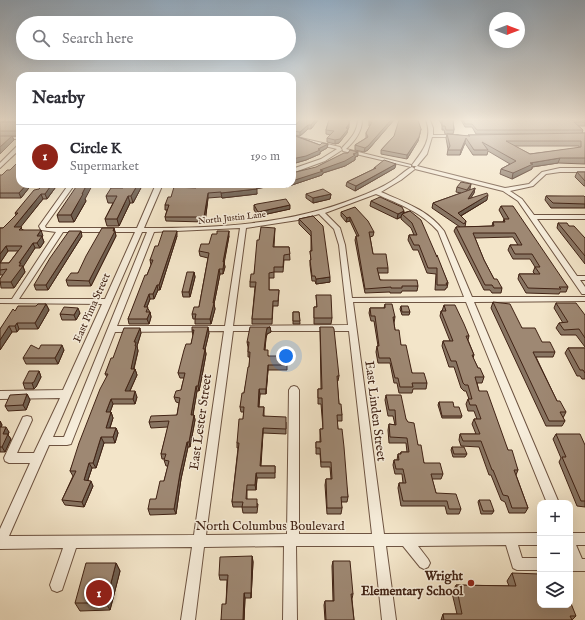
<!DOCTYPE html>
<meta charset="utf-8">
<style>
:root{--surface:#fff;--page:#f2f2f3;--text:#2b2b33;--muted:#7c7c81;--line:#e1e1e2;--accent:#8f2418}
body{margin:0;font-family:"IM FELL English",serif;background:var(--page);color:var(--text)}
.controls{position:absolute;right:12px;bottom:12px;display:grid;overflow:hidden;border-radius:8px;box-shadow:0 4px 16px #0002}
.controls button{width:36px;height:36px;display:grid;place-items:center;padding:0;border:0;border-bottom:1px solid var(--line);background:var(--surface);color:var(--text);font:20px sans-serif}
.compass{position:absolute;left:489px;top:12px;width:36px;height:36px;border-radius:50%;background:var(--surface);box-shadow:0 4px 16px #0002;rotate:90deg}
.you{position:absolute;left:286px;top:356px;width:14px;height:14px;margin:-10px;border:3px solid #fff;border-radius:50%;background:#1a73e8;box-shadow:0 0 0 6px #1a73e833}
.badge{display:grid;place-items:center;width:26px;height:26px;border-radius:50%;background:var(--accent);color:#fff;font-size:13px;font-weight:700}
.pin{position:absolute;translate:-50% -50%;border:2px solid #fff;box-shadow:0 1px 4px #0006}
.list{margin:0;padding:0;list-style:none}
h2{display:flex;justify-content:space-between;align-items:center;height:52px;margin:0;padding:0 16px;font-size:17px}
h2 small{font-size:13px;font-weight:400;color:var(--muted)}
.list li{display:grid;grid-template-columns:26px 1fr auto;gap:12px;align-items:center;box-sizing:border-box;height:64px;padding:0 16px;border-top:1px solid var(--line)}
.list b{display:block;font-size:15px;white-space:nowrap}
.list p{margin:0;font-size:13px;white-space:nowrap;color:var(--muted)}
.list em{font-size:13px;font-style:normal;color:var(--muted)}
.icon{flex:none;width:22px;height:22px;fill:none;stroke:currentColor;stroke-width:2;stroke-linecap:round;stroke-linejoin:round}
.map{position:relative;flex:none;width:585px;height:620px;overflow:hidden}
.search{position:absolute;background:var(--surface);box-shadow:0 4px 16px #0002;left:16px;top:16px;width:280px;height:44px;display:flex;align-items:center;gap:10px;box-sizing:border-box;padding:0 14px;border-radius:22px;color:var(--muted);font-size:15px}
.panel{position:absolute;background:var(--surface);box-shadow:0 4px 16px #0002;left:16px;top:72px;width:280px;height:116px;border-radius:12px}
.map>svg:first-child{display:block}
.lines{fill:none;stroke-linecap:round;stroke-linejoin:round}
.minor-casing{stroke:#6e5442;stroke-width:2}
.minor{fill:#f7eedc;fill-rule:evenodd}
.wall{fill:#887563;stroke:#412315;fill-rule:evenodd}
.shaded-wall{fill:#6f5f50;stroke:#412315}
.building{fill:#9e8873;stroke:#412315;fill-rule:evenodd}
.poi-dot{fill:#8f2418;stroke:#f7eedc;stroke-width:1.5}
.labels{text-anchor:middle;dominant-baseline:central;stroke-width:3;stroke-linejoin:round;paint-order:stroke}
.far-street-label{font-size:9px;fill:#412315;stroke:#f7eedc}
.street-label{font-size:11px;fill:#412315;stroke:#f7eedc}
.near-street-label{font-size:13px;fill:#412315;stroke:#f7eedc}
.near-poi-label{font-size:13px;font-weight:bold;fill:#412315;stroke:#f7eedc;text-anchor:end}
</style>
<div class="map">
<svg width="585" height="620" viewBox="0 0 585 620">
<rect width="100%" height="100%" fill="#f3e5c9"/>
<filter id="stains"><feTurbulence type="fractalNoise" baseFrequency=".005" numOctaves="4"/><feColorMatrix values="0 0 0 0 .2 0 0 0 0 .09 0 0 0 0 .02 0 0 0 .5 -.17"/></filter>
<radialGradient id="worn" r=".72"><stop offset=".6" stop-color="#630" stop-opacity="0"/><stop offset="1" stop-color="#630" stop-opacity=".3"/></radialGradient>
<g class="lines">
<defs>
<g id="minor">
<polygon points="0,120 5,120 0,123"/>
<path d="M358 120H362C362 132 355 141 346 149L411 165V167L343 151 342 148C350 139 357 133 358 120Z"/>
<path d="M426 120H430L433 128V135H457L459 136 457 137H432L427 154 417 166H413L412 165C423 151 433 138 426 120Z"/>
<polygon points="292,136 340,147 342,150 325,161 292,173 292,169 321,159 337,149 292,138"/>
<rect x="0" y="137" width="20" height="2"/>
<polygon points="18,145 20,145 20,149 0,168 0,163"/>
<polygon points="417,166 505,188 529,184 542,172 560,168 585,168 585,172 560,172 546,174 533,186 510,191 522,199 534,215 585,215 585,219 537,219 577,276 585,276 585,280 580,280 585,287 585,294 582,294 518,201 503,191 415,169 415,167"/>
<path d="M412 167 415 169 401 180 381 192C404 202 428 210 444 231L472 297H585V301L474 302 559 503H547L466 302H353L384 534 540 533V545H518L522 558H540V570H517L513 568 506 545 418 546 428 559 430 563 428 567 424 569 420 567 403 546H386L396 620H382L374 546H296L297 620H283L284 546 204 547 195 620H181L192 547 76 548 62 590 57 592 52 590 50 585 63 548 0 549V529L30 463H9L5 461 4 458 23 417 27 416 31 417 32 420 17 453H34L60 398 0 399V391L63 390 102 304 0 303V299H12L56 232 41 230 39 226 69 184H75L45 226 46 228H137L156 184H224L221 186H162L144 228C216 228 289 225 356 198 369 193 381 188 392 181 399 177 405 170 412 167ZM376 194C399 204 421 212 438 231L464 297 352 298 345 245 340 228 325 213ZM319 214 334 229 339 245 348 325 233 326 246 228 298 220ZM240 228 225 326H117L154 232ZM63 232H135L105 299H19ZM142 232H147L64 437H53ZM224 331 194 535 9 536 49 445H67L71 444 115 332ZM233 331H349L372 534H299V390L297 387 294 386 291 387 289 390 287 534 206 535Z"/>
<polygon points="570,533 585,533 585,545 576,545 582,559 585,559 585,571 570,571"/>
</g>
</defs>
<use href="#minor" class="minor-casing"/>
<use href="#minor" class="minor"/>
</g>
<g class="wall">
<polygon points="16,120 20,120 20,136 12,136 14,140 0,154 0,122 18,122 17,122"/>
<polygon points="318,120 311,129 308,129 300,136 294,135 320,145 328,144 327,148 320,152 320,154 306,160 292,164 292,129"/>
<polygon points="329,120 351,120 349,120 349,128 348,129 347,133 339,143 335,144 327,142 327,138 331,135 326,134 326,130"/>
<polygon points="369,120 394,120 368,150 364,152 355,150 355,145 366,138 366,133 370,126 369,126"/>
<polygon points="439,120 453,120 454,130 453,134 445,134 444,130 442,130 442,125"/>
<path d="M461 120H585V126H578L583 130 582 133H585V164L558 163 532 167V169L512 179 500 174 501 169 510 164 488 151 487 155H473L465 143 460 155H447L448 149 446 138 447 134 468 136V135L543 134H476L472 127H465ZM514 146H579V148L530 154Z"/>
<polygon points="420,133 418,141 407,159 381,154 381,150 394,136"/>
<polygon points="358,156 355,157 355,160 345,166 323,173 322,175 286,187 282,184 292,184"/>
<polygon points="374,168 395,168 355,191 346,186 347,182 374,169"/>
<polygon points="577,172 585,172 585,186 584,186 575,177"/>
<polygon points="0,175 20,184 32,184 21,198 0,198"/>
<polygon points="44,184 58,184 47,199 43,199 20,227 23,230 43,236 42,237 44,242 40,248 35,248 23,266 25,272 14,288 1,288 0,279 3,275 0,275 0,263 9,263 18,251 8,251 0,263 0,228 3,228 16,215 15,213"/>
<polygon points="143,184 133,203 130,203 119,226 107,226 105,219 113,203 108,203 106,196 123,188"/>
<polygon points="271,186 256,189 257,194 222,198 221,197 208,198 205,222 166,221 165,217 167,210 165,210 165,205 171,197 196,188"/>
<polygon points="457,187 470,189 469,191 475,188 474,193 470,199 487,200 461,216 466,221 465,227 492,226 493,222 503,222 504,219 499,210 501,206 568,287 566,292 560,292 559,294 526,293 518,279 519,274 535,274 533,272 535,267 530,259 513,259 508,250 510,245 518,245 513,237 475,238 484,260 494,279 502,288 501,293 492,293 490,290 484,290 454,231 456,227 460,227 432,208 433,203 461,193 456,192"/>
<polygon points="306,194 331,194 330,199 313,203 306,198"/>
<polygon points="546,196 585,197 585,208 551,208 545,200"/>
<polygon points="85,199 86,201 74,222 59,222 57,215"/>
<polygon points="371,201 404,211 403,213 410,211 437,257 448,283 447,288 446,288 445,290 435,290 436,274 427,273 418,250 413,250 408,240 409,235 414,235 411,228 401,219 401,217 397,219 370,206"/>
<polygon points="254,205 290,209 258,216 254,210"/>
<polygon points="341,212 374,232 373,236 370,237 373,254 388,268 388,273 378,273 380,280 418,286 417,291 402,291 401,293 390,293 390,292 365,293 355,240 356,236 357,236 350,221 346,222 341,216"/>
<polygon points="313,216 330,282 316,284 315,281 312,281 310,265 310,260 311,260 310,251 311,251 311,236 299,224 299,219"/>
<polygon points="558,223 569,226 585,238 585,264 557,228"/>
<polygon points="114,228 116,236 91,286 68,286 66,280 78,273"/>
<polygon points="275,228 274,247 289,247 290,260 284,260 283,272 274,272 274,278 269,278 269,290 279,290 278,306 273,306 272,324 252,324 252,319 255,287 250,287 250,282 254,274 259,240"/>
<polygon points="82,236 48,290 36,290 34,285"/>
<polygon points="177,236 160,290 158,290 154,299 150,299 147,307 150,312 151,317 149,324 129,324 128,319 147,275 151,265 150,260 158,246"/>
<polygon points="229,236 224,262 225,267 223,274 220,274 214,304 215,309 211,324 195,324 195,319 193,319 192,314 199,307 208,258 200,256 199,251 209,244"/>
<polygon points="194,272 195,277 190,297 183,297 182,292"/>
<polygon points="316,295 332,318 331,324 314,324 314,307 317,307"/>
<polygon points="493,302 522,328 555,352 553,357 536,357 557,401 566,412 563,418 565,421 562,426 546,426 491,308"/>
<polygon points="556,303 585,315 585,347 576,335 561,335 556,328 559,323 563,323 554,308"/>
<polygon points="46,304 49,310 38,329 19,329 17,332 12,332 0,350 0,329 15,311"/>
<polygon points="385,304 395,317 394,323 395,330 412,373 427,383 426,389 413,389 412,393 399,393 397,383 394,383 390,363 378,363 376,352 377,346 378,346 374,321 371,321 369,313 370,308 384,308"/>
<polygon points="444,305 469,336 468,340 474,355 473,358 478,368 484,377 482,383 477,383 479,391 508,450 518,470 516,475 528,508 525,513 509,513 505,502 501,500 491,475 489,475 479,447 461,446 459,440 460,434 476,434 472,424 474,419 477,419 474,411 468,411 466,404 468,399 469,399 466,391 464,391 461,388 454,367 449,367 442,346 443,341 450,341 440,316 441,311 442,311"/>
<polygon points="401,306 410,312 409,315 402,315 400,309"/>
<polygon points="293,312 299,312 300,324 293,324"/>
<polygon points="80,313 76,320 62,320 60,314"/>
<polygon points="270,327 271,332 267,334 266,338 265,350 268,356 287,365 287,370 268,370 266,394 260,394 259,407 264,407 264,416 286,422 286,434 263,433 261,466 275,466 275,478 257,478 256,490 247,490 247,499 258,504 257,513 243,513 242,507 233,507 232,502 238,448 237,448 237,443 243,419 244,412 241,412 240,407 244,393 249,367 250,357 248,357 248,347 247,342"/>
<polygon points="320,327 339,376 338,381 337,381 339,404 342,415 342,421 337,421 338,429 348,497 347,502 341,502 342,508 341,514 327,514 325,485 326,479 331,479 330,467 321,467 320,454 316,454 316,442 320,442 320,429 323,429 321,404 318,404 318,389 321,389"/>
<polygon points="192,330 209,333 205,349 206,354 202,376 199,391 197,391 193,415 194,415 195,420 190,447 188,447 181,479 176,514 150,515 148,509 156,499 164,481 168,466 166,466 164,460 165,459 162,459 161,454 168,427 151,428 149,422 177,415 179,403 176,402 174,397 181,390 184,378 180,378 178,373 191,344 193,336"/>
<polygon points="141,333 137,346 138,351 134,369 135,369 137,375 130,391 137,397 135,404 113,404 110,412 111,412 113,418 110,428 116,428 118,433 115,443 104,443 96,468 92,468 88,480 93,486 84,507 65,505 62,500 73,476 70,471 107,377 105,374 113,358"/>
<polygon points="568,348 585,348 585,379 582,379 580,376 577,376 565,353"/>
<polygon points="39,349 64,350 58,364 26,364 23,358"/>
<polygon points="39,371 41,377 36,387 34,389 25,389 23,383"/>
<polygon points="27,394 30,400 26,410 8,411 5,406"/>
<polygon points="386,395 406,419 418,445 424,463 443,474 441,479 432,479 436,493 461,509 459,514 447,514 445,506 401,506 398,488 399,483 403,483 402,474 395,474 393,465 394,460 397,460 398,454 400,454 401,452 407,452 406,443 389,443 388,430 389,424 395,425 393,416 388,416 385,400"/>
<polygon points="439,402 454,407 462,416 461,418 442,418 438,405"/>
<polygon points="0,421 2,425 1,427 9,432 8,435 11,439 5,452 0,452"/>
<polygon points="556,434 585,445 585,507 577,506 559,462 561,458 553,439"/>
<polygon points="452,447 467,454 465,457 453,457 451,450"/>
<polygon points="479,500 494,511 492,514 481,514 478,502"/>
<polygon points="252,556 253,562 251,598 245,598 244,620 221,620 226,604 227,580 220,580 219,575"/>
<polygon points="333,561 353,594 352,599 354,620 325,620 324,605 325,601 333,601 332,566"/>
<polygon points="116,563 120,571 110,610 80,611 75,603"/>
<polygon points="512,573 576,616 572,620 441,620 443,614 457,614 452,593 456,585 509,586 507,581"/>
</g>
<g class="shaded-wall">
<polygon points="315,120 318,120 311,129 311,125"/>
<polygon points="391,120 394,120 368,150 364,152 365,148"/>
<polygon points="349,124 347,133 339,143 335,144 335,140 346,128"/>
<polygon points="308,125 308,129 300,136 300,132"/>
<polygon points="421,129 418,141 407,159 407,155"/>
<polygon points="12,136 14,140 0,154 0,147"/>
<polygon points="466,138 465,143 460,155 461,150"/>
<polygon points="328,144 327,148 320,152 320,154 306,160 292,164 292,159 318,149"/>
<polygon points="358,152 358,156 355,157 355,160 345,166 323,173 322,175 286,187 286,184 292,184 292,181 320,170"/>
<polygon points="560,158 558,163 532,167 532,169 512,179 513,173 530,163"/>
<polygon points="396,164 395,168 355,191 356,186"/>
<polygon points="27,184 32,184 21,198 19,193"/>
<polygon points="52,184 58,184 47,199 45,194"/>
<polygon points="87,184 93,184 85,199 86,201 74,222 71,215"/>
<polygon points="138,184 143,184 133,203 131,196"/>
<polygon points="254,184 271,184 271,186 254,189"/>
<polygon points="471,184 470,189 466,194 467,190"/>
<polygon points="475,188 474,193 467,204 468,199"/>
<polygon points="257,189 257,194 222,198 221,193"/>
<polygon points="208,193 208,198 205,222 204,217"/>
<polygon points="41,194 43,199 16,233 14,227"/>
<polygon points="331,194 330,199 313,203 313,198"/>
<polygon points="488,195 487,200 457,218 458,213"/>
<polygon points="128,196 130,203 119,226 117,219"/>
<polygon points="290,205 290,209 258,216 258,212"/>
<polygon points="404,211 403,215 402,214 401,217 397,219 398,214"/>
<polygon points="350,217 350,221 346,222 347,218"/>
<polygon points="114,228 116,236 91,286 89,281"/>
<polygon points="41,230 43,236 42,237 44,242 40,248 37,243 37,236"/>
<polygon points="81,231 82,236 48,290 46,285"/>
<polygon points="177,231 177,236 160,290 159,285"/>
<polygon points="229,231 229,236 224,264 224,262 225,267 223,274 223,262"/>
<polygon points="33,243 35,248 23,267 25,272 14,288 11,282 19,266 19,263"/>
<polygon points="6,246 8,251 0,263 0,254"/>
<polygon points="219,269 220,274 214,304 215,309 211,324 210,319"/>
<polygon points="194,272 195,277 190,297 189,292"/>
<polygon points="330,277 330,282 316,284 316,279"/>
<polygon points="157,285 158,290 154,299 153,294"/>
<polygon points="149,294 150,299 145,312 144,307"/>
<polygon points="46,304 49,310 38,329 35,323"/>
<polygon points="78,308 80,313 76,320 74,315"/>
<polygon points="150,312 151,317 149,324 147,319"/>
<polygon points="17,323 19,329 17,332 15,326"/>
<polygon points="9,326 12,332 0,350 0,340"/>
<polygon points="208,327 209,333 204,354 203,349"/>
<polygon points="270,327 271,332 267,334 266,338 264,355 264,350 266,333 267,328"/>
<polygon points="140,328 141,333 137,346 138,351 132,375 131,369 134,342"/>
<polygon points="62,345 64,350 58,364 55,358"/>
<polygon points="205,349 206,354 202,376 199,391 198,386"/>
<polygon points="268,365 268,370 266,394 266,389"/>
<polygon points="135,369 137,375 127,397 125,391"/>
<polygon points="39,371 41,377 36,387 34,389 32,383"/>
<polygon points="196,386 197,391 192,420 191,415"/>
<polygon points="259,389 260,394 258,412 258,407"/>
<polygon points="135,391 137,397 135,404 133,399"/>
<polygon points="27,394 30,400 26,410 23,405"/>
<polygon points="111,399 113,404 108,418 106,412"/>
<polygon points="111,412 113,418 108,433 106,428"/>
<polygon points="194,415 195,420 190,447 189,442"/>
<polygon points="0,421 2,425 0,429"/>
<polygon points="6,427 9,432 8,435 11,439 5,452 2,447 3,434"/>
<polygon points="116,428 118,433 115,443 113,437"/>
<polygon points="263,428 263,433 260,471 260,466"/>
<polygon points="101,437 104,443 96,468 93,463"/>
<polygon points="187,442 188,447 181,479 176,514 174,509 180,473"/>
<polygon points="89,463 92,468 86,485 84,480"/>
<polygon points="256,473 257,478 256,490 255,485"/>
<polygon points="91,481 93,486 84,507 82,502"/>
<polygon points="252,556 253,562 251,598 251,593"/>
<polygon points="116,563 120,571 110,610 106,603"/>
<polygon points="244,593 245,598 244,620 243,620"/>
</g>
<g class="building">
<polygon points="19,120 20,120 20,130 19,131 0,131 0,122 18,122"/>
<polygon points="300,120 315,120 311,125 308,125 300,132 292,131 292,129 294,127"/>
<polygon points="329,120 349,120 349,124 346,128 348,129 340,139 335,140 327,138 334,131 326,130"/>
<polygon points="370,120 391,120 368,146 365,148 355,145 368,137 366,133 372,122 369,122"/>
<polygon points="399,120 418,120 421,129 419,137 407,155 381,150 394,136"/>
<polygon points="442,120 453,120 454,130 446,130 445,126 442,126"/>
<polygon points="463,120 585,120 585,122 574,122 583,130 477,130 472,124 465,124"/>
<path d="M585 133V158H560L530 163 533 164 513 173 501 169 516 161 482 142 488 150H474L466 138 461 150H448L450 146 447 134 470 136 468 135ZM506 141H581V147L530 154Z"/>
<polygon points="292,135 320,145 322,143 328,144 318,149 320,150 306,156 292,159"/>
<polygon points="0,136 12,136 0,147"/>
<polygon points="350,150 358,152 353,154 355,155 345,161 320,170 323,171 292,181 292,173 316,167 344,153 348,153"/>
<polygon points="20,160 20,184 27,184 19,193 0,193 0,175 2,175 7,170 10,170"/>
<polygon points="384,160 396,164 356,186 347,182 376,168 374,168"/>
<polygon points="577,172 585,172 585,181"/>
<polygon points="461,182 471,184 467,190 457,187"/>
<polygon points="44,184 52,184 45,194 41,194 14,227 22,227 19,230 41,230 37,236 42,236 37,243 33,243 19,263 21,263 19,266 23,266 11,282 0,282 0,279 7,269 0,270 0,263 9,263 22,246 6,246 0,254 0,228 3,228 18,213 15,213 34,190 39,189"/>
<polygon points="78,184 87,184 82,194 83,194 71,215 57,215"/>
<polygon points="125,184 138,184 131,196 128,196 117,219 105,219 117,196 106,196 111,188 123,188"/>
<polygon points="238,184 257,184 254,184 257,189 221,193 221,192 208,193 204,217 165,217 169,205 165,205 168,197 171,197 174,187 196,188 196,186"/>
<polygon points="475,188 468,199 487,193 488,195 458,213 466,221 464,224 433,203"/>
<polygon points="323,189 331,194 313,198 306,194"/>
<polygon points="546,196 584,196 585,197 585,204 553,203"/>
<polygon points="380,197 402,207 404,211 398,214 371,201"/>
<polygon points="286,199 290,205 258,212 254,205 257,204"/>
<polygon points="501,206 513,206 568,287 559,287 561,289 528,288 519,274 540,274 535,267 540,267 532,254 515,254 510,245 522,245 515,233 473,233 484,260 494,279 497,279 502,288 494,288 492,285 485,285 456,227 494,226 493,222 505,222 504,219 509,219"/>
<polygon points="355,207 368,221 374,232 369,232 373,254 386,254 388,268 377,268 380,280 417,280 418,286 402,286 402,288 391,288 391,287 365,289 356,236 359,236 350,217 347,218 341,212"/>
<polygon points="410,211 421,220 437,257 437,255 448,283 446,283 447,285 437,285 437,268 428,268 419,245 414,245 409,235 417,235 412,223 402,214"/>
<polygon points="313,216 323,226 330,277 316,279 315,276 312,276 310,260 311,260 310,251 312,251 311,231 299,219"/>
<polygon points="558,223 567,223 569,226 574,226 585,238 585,256"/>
<polygon points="261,227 275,228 273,247 289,247 290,254 284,255 283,267 274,267 274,272 269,273 269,290 279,290 278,301 273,301 272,319 252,319 256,282 250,282 251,274 254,274 257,240 259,240"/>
<polygon points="102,228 114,228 113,231 115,231 89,281 66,280 71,273 78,273 86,256"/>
<polygon points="69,231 81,231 46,285 34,285 50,258"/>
<polygon points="163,231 177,231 159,285 157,285 153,294 149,294 144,307 148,307 146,312 150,312 147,319 128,319 145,275 147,275 153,260 150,260 155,246 158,246"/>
<polygon points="217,231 229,231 223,262 224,262 223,269 219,269 213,303 214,303 210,319 195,319 196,314 192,314 194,307 199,307 209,253 199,251 201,244 209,244 212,234 217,234"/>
<polygon points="187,272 194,272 189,292 182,292"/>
<polygon points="316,295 331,295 332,318 314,318 314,307 317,307"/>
<polygon points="493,302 510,304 522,328 535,328 542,342 550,342 555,352 533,352 557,401 560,401 566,412 560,412 565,421 549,421"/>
<polygon points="556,303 576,303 585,315 585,338 579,329 564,330 559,323 568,322"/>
<polygon points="38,304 46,304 35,323 17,323 15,326 9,326 0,340 0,329 13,309 15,311 18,306 36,306"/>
<polygon points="385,304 392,304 395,317 393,317 395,330 399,330 401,345 406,345 412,373 424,373 427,383 412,383 413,387 400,387 398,378 395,378 390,358 379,358 377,346 379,346 375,316 371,316 370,308 385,308"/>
<polygon points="444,305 455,305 464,324 469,336 466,336 474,355 472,355 478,368 480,368 484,377 475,377 479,391 487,391 508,450 512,450 518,470 514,470 528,508 512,508 508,496 503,495 493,470 492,470 481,441 463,441 460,434 480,434 474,419 481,419 476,405 470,405 468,399 472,399 468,385 465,385 463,383 456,361 451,361 443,341 453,341 441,311 446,311"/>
<polygon points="401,306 408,306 410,312 402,312"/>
<polygon points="64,307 78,308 74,315 60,314"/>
<polygon points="293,312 299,312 300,321 293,321"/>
<polygon points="192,327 208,327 203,349 205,349 201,370 198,386 196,386 191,415 194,415 189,442 187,442 180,473 174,509 148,509 150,499 156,499 160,481 164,481 169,461 164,460 166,454 161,454 169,421 149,422 151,416 177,415 180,398 174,397 176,391 181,390 185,373 178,373 184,350 186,344 191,344 194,330 192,330"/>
<polygon points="250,327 270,327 267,328 266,333 264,350 268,350 268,356 286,356 287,365 268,365 266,389 259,389 258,407 264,407 263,416 286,417 286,429 263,428 260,466 275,466 275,473 256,473 255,485 247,485 246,499 257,499 257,507 242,507 243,502 232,502 239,443 237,443 239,419 243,419 244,407 240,407 242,393 244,393 248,367 249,367 250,352 248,352 249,342 247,342"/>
<polygon points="320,327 333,327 334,329 339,376 337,376 339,404 341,404 342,415 337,415 338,429 342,429 344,447 348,497 341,497 342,508 327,508 326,479 332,479 331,462 321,462 320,448 316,448 316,442 321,442 320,429 323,429 322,398 318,398 318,389 322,389"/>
<polygon points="124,328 140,328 134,342 136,342 135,346 136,346 131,369 135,369 125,391 135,391 133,399 111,399 106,412 111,412 106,428 116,428 113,437 101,437 93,463 89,463 84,480 91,481 82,502 62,500 76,471 70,471 79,443 100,389 108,374 105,374 111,358 113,358"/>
<polygon points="31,345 39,349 41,345 62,345 55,358 23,358"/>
<polygon points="568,348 585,348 585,373 583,370 580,370"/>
<polygon points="29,371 39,371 34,382 32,383 23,383"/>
<polygon points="27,394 23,405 5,406 10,395"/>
<polygon points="386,395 401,395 406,419 408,422 414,423 418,445 421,445 424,463 440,463 443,474 431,474 436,493 456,494 461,509 449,509 447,501 403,501 399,483 406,483 403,469 396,469 394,460 399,460 398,454 401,454 401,452 409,452 407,438 390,437 389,424 396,425 395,410 389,410"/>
<polygon points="439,402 453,402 454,407 459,407 462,416 442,416"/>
<polygon points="0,427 6,427 3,434 8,434 2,447 0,447"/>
<polygon points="556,434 580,434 585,445 585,501 581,501 562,457 566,457"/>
<polygon points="452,447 464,447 467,454 454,454"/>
<polygon points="479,500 490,500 494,511 483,511"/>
<polygon points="252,556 251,593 244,593 243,620 221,620 222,604 226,604 228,575 219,575 220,557"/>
<polygon points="333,561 350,561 353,594 351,594 354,620 326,620 325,601 334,601"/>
<polygon points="86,563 116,563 106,603 75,603"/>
<polygon points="512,573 540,574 540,605 570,605 570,601 576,616 570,616 572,620 444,620 443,614 462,614 456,585 516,586"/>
</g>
<linearGradient id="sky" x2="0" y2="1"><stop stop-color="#94adc3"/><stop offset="0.58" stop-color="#faf3e7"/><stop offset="1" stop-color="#faf3e7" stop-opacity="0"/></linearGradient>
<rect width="585" height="206" fill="url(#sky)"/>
<circle class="poi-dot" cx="471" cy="583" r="4"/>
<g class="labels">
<g class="far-street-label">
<text transform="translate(232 218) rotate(-6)">North Justin Lane</text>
</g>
<g class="street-label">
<text transform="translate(92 308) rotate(-66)">East Pima Street</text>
</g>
<g class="near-street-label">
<text transform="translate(375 411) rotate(83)">East Linden Street</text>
<text transform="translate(201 422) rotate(-82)">East Lester Street</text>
<text x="270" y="526">North Columbus Boulevard</text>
</g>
<g class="near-poi-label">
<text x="463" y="576">Wright<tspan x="463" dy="15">Elementary School</tspan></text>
</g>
</g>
<rect width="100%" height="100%" filter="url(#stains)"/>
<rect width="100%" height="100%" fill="url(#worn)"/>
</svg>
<div class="controls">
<button>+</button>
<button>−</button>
<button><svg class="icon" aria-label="layers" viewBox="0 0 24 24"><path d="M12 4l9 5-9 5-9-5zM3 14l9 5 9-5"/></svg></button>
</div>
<svg class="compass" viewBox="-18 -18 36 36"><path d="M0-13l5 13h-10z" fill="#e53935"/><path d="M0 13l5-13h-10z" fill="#7c7c81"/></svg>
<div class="you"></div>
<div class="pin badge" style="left:99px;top:593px">1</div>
<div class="search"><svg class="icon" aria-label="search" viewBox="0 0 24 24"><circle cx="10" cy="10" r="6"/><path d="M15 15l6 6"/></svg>Search here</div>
<section class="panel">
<h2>Nearby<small></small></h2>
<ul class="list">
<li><span class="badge">1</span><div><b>Circle K</b><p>Supermarket</p></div><em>190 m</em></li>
</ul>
</section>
</div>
